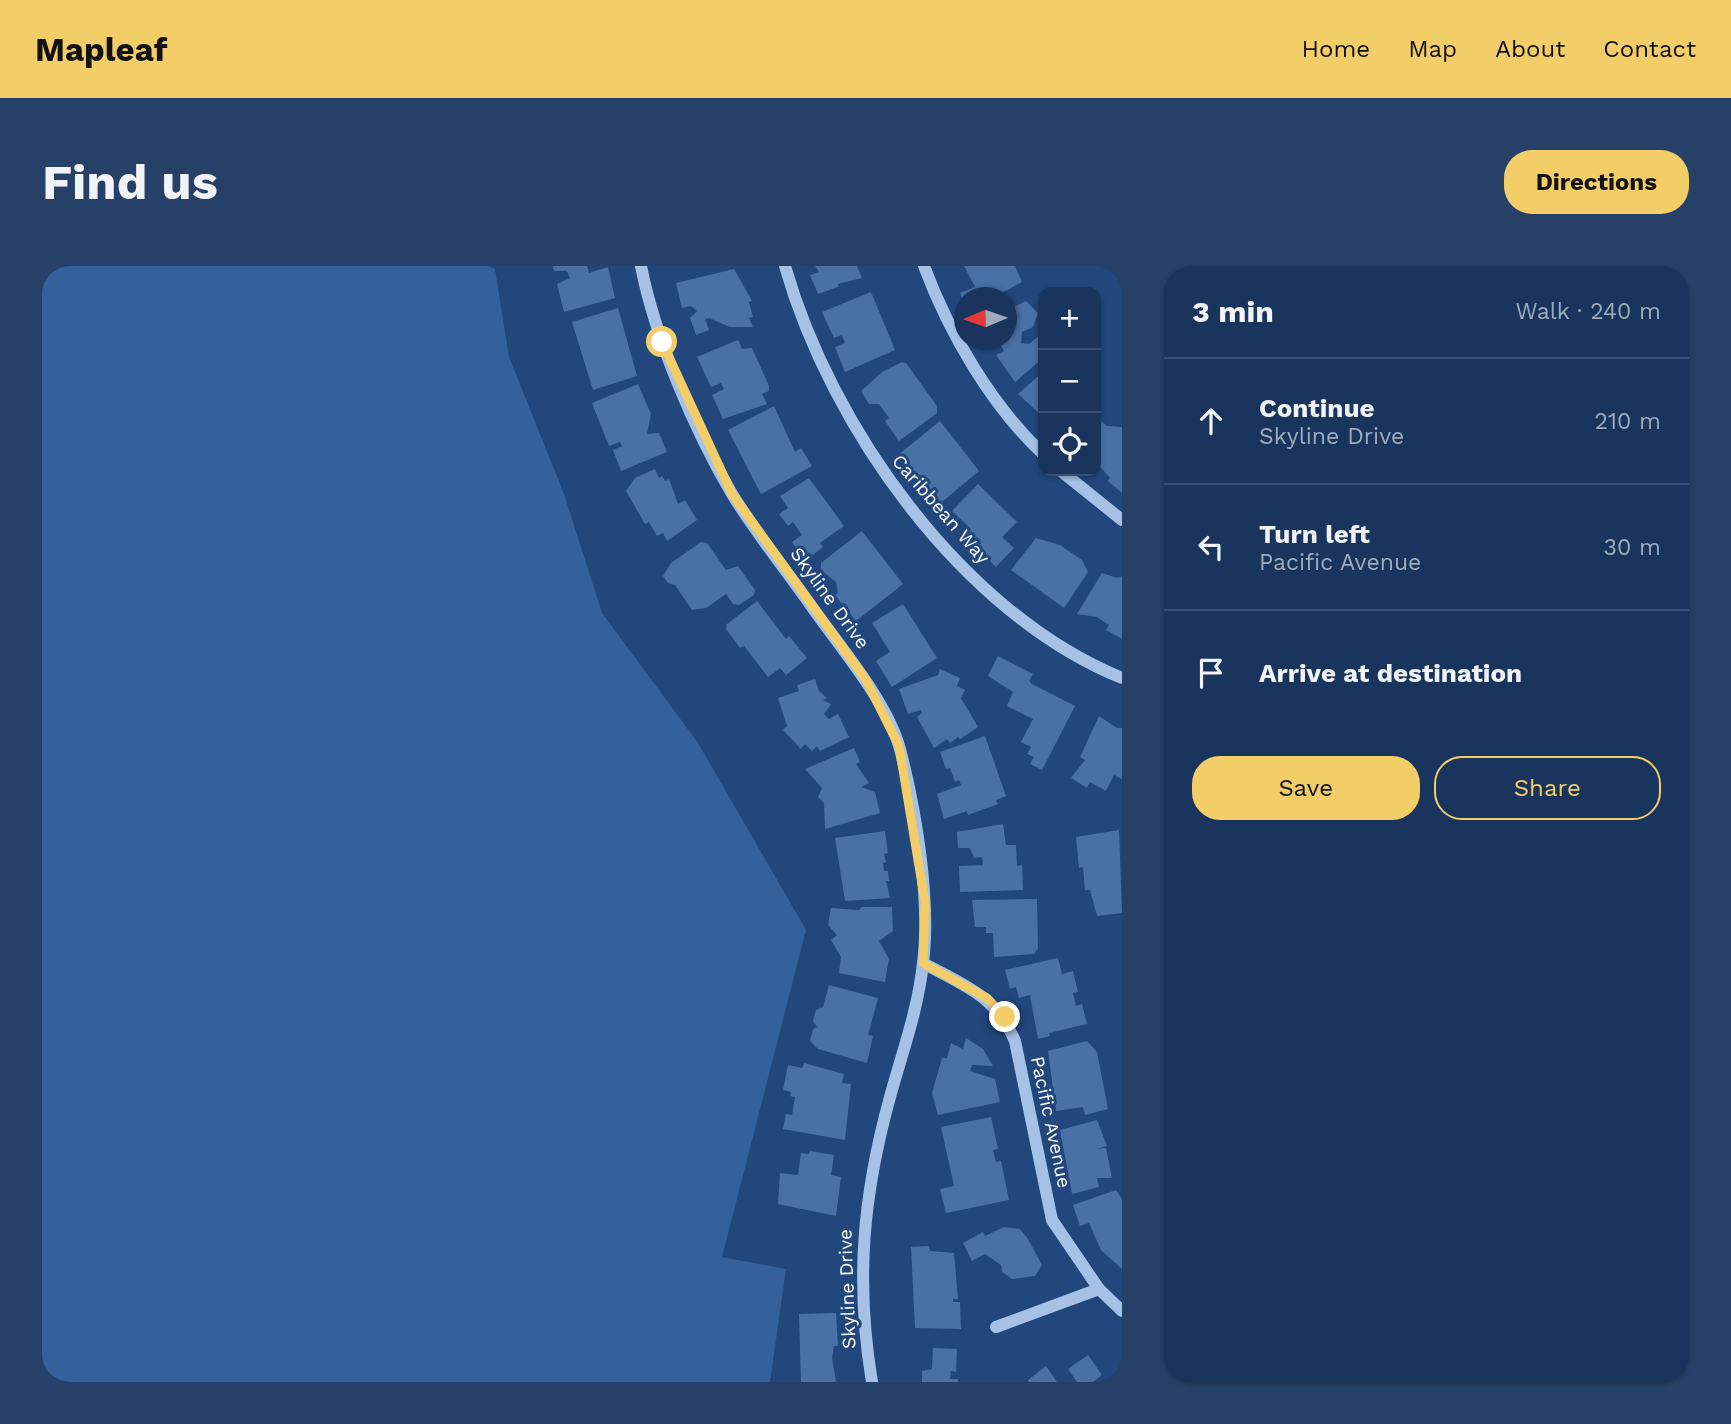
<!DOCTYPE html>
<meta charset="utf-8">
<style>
:root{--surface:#19355e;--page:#264067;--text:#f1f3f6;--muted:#9fabbc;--line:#375073;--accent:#f3cd67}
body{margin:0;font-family:"Work Sans",sans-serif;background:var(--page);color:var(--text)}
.controls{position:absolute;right:21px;top:21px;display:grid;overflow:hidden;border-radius:14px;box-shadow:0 2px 5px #0004}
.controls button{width:63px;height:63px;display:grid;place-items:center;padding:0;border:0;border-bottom:2px solid var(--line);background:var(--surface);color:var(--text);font:35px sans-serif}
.compass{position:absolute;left:912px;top:21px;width:63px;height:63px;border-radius:50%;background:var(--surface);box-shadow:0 2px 5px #0004;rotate:268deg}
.stop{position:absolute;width:21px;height:21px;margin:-16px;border:5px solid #f3cd67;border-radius:50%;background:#fff}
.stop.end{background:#f3cd67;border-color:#fff;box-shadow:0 2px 7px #0008}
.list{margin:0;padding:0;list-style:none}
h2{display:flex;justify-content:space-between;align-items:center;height:91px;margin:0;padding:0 28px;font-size:30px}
h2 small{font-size:23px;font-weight:400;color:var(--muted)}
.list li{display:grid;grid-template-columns:46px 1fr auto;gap:21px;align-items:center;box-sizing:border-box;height:126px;padding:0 28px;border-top:2px solid var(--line)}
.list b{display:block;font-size:26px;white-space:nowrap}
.list p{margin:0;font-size:23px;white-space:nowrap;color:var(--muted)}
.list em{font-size:23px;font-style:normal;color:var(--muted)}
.actions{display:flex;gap:14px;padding:21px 28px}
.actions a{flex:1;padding:16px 0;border:2px solid var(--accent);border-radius:28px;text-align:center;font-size:24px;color:var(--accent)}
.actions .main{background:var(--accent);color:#111}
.icon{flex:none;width:38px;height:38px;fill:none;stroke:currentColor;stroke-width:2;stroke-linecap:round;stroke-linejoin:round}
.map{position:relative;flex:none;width:1080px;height:1116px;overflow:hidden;border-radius:28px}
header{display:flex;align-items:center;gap:42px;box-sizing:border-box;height:98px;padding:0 35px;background:var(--accent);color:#111}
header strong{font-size:33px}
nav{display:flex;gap:38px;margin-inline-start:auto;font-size:24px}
.intro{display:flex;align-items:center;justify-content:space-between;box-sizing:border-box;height:168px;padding:0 42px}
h1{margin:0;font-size:49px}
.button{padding:18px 32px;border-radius:28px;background:var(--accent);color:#111;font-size:24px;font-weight:700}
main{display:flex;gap:42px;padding:0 42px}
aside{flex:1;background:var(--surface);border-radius:28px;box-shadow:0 2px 5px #0004}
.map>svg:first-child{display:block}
.green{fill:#34619b}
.building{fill:#4a71a6}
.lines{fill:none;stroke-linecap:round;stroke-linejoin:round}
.minor{stroke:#a5c1e6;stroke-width:12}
.route{stroke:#f3cd67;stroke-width:9}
.labels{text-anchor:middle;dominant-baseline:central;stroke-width:6;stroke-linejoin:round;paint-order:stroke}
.street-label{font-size:19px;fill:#fff;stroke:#21477d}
</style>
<header>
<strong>Mapleaf</strong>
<nav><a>Home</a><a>Map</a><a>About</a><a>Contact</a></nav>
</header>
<div class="intro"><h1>Find us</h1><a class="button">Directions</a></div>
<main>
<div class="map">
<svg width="1080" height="1116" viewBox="0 0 1080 1116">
<rect width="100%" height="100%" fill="#21477d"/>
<polygon class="green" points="0,0 447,0 453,3 467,91 522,228 560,347 656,477 764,664 680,991 744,1003 728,1116 0,1116"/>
<g class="building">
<polygon points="511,0 545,0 547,7 566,1 573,32 522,46 515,18 528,12 525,5 512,5"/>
<polygon points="773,0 815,0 820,12 796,18 796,21 776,28 768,9 777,6"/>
<polygon points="922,0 973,0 980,16 950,32 922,32 922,37 918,27 933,21"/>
<polygon points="692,3 710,35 707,36 711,51 707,52 711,61 688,61 667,52 663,53 667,64 654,69 648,52 655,45 649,40 640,42 634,17"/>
<polygon points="829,26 853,84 803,106 793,81 803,77 800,69 792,72 780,46"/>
<polygon points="984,35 996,47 991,61 980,66 979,77 987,78 997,70 1001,76 1001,92 973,116 954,89 962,85 957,76 948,81 945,74 964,74 964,45"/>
<polygon points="576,42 595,110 551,124 530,56"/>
<polygon points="696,74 700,83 710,82 727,120 727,125 720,128 725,138 681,153 670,129 682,123 679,117 669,121 655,91"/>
<polygon points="860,96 864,97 895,140 895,147 857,175 843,155 847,152 837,138 827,138 819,125 840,106"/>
<polygon points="1001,106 1001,146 999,149 976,128"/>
<polygon points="596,118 609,148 605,168 617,167 625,186 579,205 571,184 580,180 578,176 567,180 550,137"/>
<polygon points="732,140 753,186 759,182 770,200 719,228 686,164"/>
<polygon points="898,155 937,205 894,241 856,189"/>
<polygon points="1059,155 1065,160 1080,161 1080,227 1066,215 1068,212 1054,196 1054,163"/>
<polygon points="613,203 617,212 620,210 623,215 627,213 636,238 643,234 655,254 625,275 621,267 615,270 607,256 603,258 584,225 593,212"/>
<polygon points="767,212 802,260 778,277 781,281 763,295 750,276 760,269 751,256 746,260 737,248 746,242 738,230"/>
<polygon points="936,218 975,256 960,271 972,282 954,301 935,282 939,277 926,265 929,263 910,245"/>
<polygon points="820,265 861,318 814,355 793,329 796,327 794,316 779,304 779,297"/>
<polygon points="994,272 1018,279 1040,294 1046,306 1022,342 969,304"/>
<polygon points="659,276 665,277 684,304 696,300 713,324 712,329 697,339 691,338 684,328 664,342 650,344 633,319 626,317 621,310 629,297"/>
<polygon points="1060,307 1075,312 1080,310 1080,373 1064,364 1067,359 1055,351 1035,348"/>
<polygon points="715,335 744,373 747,370 765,392 744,409 738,402 726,411 702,380 698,382 684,363 685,358"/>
<polygon points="861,338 895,392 850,421 834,395 848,386 830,357"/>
<polygon points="956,390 991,408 987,415 990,418 1033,440 1000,504 988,498 992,491 985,488 989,481 979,476 991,453 965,440 971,426 946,410"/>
<polygon points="898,403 918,412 915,420 923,424 919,432 936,461 918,473 916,471 908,477 905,473 892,482 875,451 880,447 879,444 866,448 857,423 896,409"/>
<polygon points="773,413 777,425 785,432 781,434 789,438 782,448 787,453 796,448 807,471 778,485 775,480 770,485 763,478 759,483 741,464 745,460 736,432 757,425 755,419"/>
<polygon points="1057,450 1075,462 1080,462 1080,513 1072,509 1064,525 1048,516 1045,522 1029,512 1043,494 1038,491"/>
<polygon points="943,470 964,530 954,534 956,538 926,549 925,545 902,553 895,528 919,519 917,514 913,516 908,502 904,503 898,486"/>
<polygon points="812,482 818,496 814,498 827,517 819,521 833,526 838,547 783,563 782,537 776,531 780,522 763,503"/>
<polygon points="961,558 964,579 974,579 975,600 980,599 981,624 918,626 917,600 941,599 940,591 932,592 928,582 916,582 915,566"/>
<polygon points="1077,564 1080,647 1055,650 1048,624 1043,624 1041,601 1037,602 1034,571"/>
<polygon points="843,565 846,587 842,588 844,596 841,597 842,605 846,605 847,615 844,615 848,632 803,635 793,572"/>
<polygon points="995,633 996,682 992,688 952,691 951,667 944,667 944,661 933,661 930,634"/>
<polygon points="820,641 850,641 851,665 837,675 847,693 843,716 797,707 799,691 789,674 795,669 786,659 789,642 817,644"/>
<polygon points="1016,692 1020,708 1031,705 1036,726 1031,727 1034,740 1040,738 1045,758 1007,767 1008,770 996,773 988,729 977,732 974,721 968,723 963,704"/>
<polygon points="787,719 836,732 826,769 831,770 825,797 776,783 768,775 771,763 775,761 771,755 774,744 781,741"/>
<polygon points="924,772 941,783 951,800 930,799 928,805 953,813 958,836 896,849 890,827 900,792 905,792 909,777 921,783"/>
<polygon points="1045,775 1055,786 1066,843 1043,849 1041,841 1014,845 1006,785"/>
<polygon points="762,797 802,808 800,817 809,818 803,874 741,863 744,848 750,849 753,831 748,830 749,826 741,824 746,799 760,802"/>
<polygon points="949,851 956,883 951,884 954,896 959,895 967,934 904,947 898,923 912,920 899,861"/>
<polygon points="1055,854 1065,880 1055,883 1064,882 1070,912 1055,912 1057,921 1030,928 1018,864"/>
<polygon points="768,885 792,889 789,909 799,911 794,950 736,938 738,907 756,909 759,887 767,888"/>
<polygon points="1074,924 1080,933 1080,1003 1059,984 1047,957 1038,960 1031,939"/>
<polygon points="962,961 978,963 986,973 1000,999 993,1010 970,1013 960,1006 959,999 943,988 930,995 921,977 941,966 943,970"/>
<polygon points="887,980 888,985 912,987 916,1033 911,1033 911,1036 918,1036 919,1063 873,1062 869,981"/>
<polygon points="794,1047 796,1080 792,1080 790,1092 794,1116 759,1116 757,1048"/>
<polygon points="891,1082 915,1083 914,1106 909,1105 908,1113 916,1113 916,1116 880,1116 880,1105 890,1103"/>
<polygon points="1046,1089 1060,1109 1051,1116 1035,1116 1026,1103"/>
<polygon points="1004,1100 1015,1116 987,1116 986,1114"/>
</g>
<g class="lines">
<g class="minor">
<path d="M599 0C613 72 653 165 690 228 714 267 744 304 770 341 798 381 845 435 858 483 874 545 889 634 881 697 876 744 860 787 848 831 821 929 813 1015 830 1116"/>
<path d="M743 0C789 161 920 347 1080 412"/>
<path d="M882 0C907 67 949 139 1001 188"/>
<polyline points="1019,205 1080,254"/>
<path d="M881 697C923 720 953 729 973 775L1010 954 1057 1023 1080 1045"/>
<polyline points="954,1061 1057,1023"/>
</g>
</g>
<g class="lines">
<polyline class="route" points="620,76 690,228 824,414 857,480 883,636 881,697 945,732 963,751"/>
</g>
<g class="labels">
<g class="street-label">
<text transform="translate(899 243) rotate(49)">Caribbean Way</text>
<text transform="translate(788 332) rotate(54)">Skyline Drive</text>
<text transform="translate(1009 856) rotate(78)">Pacific Avenue</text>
<text transform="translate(805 1023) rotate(-92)">Skyline Drive</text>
</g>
</g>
</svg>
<div class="controls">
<button>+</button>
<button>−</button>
<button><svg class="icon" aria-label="locate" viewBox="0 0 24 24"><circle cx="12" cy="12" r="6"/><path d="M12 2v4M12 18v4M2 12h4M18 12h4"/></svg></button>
</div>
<svg class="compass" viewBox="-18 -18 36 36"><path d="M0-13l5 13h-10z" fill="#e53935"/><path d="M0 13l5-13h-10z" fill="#9fabbc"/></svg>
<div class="stop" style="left:620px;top:76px"></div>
<div class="stop end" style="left:963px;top:751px"></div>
</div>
<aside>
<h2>3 min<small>Walk · 240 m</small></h2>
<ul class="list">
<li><svg class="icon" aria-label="ahead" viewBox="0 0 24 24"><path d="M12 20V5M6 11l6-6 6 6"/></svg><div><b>Continue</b><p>Skyline Drive</p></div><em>210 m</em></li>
<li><svg class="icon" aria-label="left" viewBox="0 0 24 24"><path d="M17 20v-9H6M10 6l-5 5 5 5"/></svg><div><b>Turn left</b><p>Pacific Avenue</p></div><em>30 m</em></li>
<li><svg class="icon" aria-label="arrive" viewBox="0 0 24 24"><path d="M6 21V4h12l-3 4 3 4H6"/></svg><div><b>Arrive at destination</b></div></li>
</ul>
<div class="actions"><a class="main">Save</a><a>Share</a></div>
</aside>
</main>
